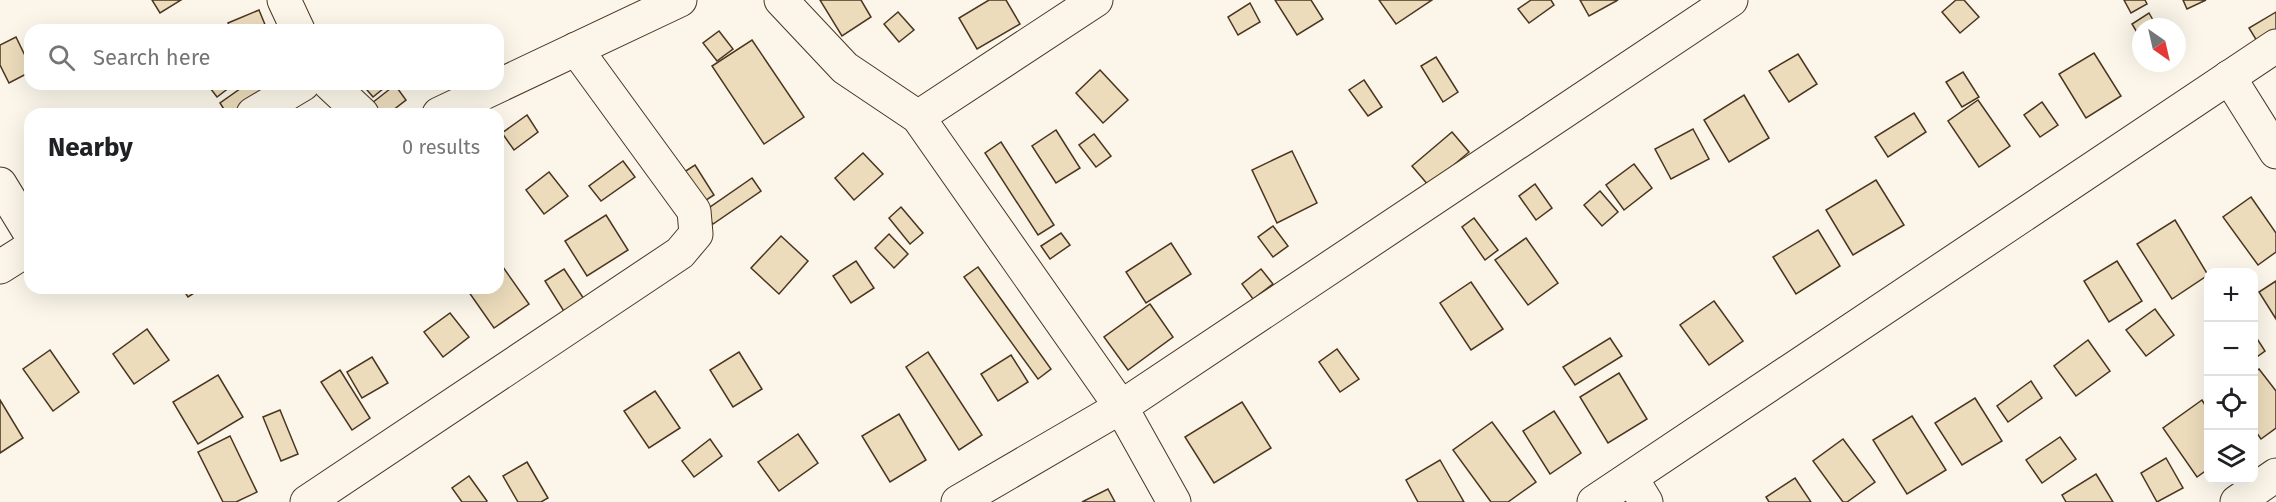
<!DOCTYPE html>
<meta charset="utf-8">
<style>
:root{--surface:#fff;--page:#f6f6f6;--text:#202124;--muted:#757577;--line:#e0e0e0}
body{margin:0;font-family:"Fira Sans",sans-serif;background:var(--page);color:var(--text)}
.controls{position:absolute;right:18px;bottom:18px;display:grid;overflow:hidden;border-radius:12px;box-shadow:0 6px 24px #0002}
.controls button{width:54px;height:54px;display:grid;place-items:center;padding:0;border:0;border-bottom:2px solid var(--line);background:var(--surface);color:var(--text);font:30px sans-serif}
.compass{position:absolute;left:2132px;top:18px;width:54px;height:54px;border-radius:50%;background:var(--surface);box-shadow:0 6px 24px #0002;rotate:146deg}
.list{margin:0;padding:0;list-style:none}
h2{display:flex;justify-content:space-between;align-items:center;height:78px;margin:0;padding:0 24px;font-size:26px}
h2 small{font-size:20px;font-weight:400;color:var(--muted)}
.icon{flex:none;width:33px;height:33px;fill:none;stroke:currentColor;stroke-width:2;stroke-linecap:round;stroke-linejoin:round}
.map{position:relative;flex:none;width:2276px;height:502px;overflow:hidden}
.search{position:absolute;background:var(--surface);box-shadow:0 6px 24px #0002;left:24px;top:24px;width:480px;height:66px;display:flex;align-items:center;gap:15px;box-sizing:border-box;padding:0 21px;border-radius:18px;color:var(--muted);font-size:22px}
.panel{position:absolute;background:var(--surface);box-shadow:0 6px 24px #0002;left:24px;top:108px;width:480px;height:186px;border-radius:18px}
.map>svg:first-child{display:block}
.building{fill:#ecdcbc;stroke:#4a3520;stroke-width:1.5}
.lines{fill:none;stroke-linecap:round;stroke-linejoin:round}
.minor-casing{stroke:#4a3520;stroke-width:35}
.minor{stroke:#fbf6e9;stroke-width:33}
</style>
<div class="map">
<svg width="2276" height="502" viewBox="0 0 2276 502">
<rect width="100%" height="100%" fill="#fbf6e9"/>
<g class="building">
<polygon points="152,0 181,0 160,13"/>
<polygon points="820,0 861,0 871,17 842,36"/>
<polygon points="989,0 1006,0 1020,24 977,49 959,18"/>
<polygon points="1275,0 1311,0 1323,19 1297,35"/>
<polygon points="1379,0 1432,0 1396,24"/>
<polygon points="1531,0 1551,0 1554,5 1529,23 1518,9"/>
<polygon points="1580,0 1618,0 1589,16"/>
<polygon points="1956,0 1964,0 1979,17 1960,33 1942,12"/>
<polygon points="2124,0 2145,0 2147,4 2131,13"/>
<polygon points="2183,0 2206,0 2187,9"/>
<polygon points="1250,3 1260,22 1238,35 1228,17"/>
<polygon points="259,10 266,27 258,30 231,30 228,23"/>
<polygon points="898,12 914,30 899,42 884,24"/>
<polygon points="2276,12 2276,37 2260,46 2249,28"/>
<polygon points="2149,13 2157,27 2141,27 2141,39 2132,24"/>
<polygon points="719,31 733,49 717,61 703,43"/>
<polygon points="16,37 30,66 30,72 9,83 0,65 0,45"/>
<polygon points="752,40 804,117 764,144 712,66"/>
<polygon points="2094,53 2121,96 2086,118 2059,74"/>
<polygon points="1798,54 1817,84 1789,102 1769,71"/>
<polygon points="1436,57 1458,92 1443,102 1421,66"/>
<polygon points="1100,70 1128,100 1103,123 1076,93"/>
<polygon points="1963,72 1979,97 1962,107 1946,82"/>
<polygon points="1364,80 1382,107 1368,116 1349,90"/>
<polygon points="207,84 234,84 217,97"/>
<polygon points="247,84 284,84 242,114 227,114 220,103"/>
<polygon points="362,84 389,84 373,97"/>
<polygon points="395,85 406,100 388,114 381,114 372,103"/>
<polygon points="1744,95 1769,138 1729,162 1704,120"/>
<polygon points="1978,100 2010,146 1979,167 1948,121"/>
<polygon points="2042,102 2058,125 2040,137 2024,115"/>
<polygon points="1914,113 1926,132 1888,157 1875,137"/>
<polygon points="527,115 538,132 514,150 502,133"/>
<polygon points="1693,129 1709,159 1671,179 1655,149"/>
<polygon points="1056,130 1080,168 1056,183 1032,146"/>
<polygon points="1452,132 1469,152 1429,186 1412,166"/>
<polygon points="1094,134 1111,156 1096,167 1079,145"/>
<polygon points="1001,142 1054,225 1038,235 985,153"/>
<polygon points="1292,151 1317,203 1277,223 1252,170"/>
<polygon points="863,153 883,174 854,200 835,178"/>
<polygon points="623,161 635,177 601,201 589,186"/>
<polygon points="1634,164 1652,188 1624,210 1606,185"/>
<polygon points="695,165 714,195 700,204 681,174"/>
<polygon points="549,172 568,196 544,214 526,190"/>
<polygon points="752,178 761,191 713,224 703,212"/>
<polygon points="1876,180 1904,225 1853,255 1826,210"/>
<polygon points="1535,184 1552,208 1536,220 1519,196"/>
<polygon points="1600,191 1618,212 1602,226 1584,205"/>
<polygon points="2251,197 2276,233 2276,252 2258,265 2223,217"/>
<polygon points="901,207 923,233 910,244 889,218"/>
<polygon points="606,215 628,250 587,276 565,241"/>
<polygon points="1474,218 1498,250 1485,260 1462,227"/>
<polygon points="2175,220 2208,275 2172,299 2137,244"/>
<polygon points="1273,226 1288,246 1273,257 1258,237"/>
<polygon points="1818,230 1840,266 1796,294 1773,257"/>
<polygon points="1061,233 1070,245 1050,259 1041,246"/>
<polygon points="889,234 908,254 894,268 875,248"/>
<polygon points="781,236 808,261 779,294 751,268"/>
<polygon points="1526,238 1558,283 1528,305 1495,260"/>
<polygon points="1171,243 1191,274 1146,303 1126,272"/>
<polygon points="498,260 529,304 494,328 466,288 498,288"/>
<polygon points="856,261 874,288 851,303 833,276"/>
<polygon points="2117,261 2142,301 2109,322 2084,281"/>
<polygon points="978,267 1051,369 1038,379 964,277"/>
<polygon points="564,269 590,308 570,321 545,281"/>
<polygon points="1261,269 1273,284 1253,299 1242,284"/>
<polygon points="2276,281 2276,319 2259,292"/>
<polygon points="1471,282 1503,329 1471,350 1440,303"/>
<polygon points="182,288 202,288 188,297"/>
<polygon points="1714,301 1743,341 1709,365 1680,325"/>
<polygon points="1150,304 1173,337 1128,370 1104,337"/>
<polygon points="2155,309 2174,335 2146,356 2126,330"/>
<polygon points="450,313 469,337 443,357 424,332"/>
<polygon points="147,329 169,360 134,384 113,354"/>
<polygon points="2254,334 2265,351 2254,359"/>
<polygon points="1610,338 1622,356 1575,385 1563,367"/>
<polygon points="2088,340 2110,371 2076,396 2054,366"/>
<polygon points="1337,349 1359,379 1340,392 1319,362"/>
<polygon points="50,350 79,392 53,411 23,369"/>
<polygon points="739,352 762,389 733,407 710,370"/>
<polygon points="928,352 982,435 959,450 906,367"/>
<polygon points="1011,355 1028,382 998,401 981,374"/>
<polygon points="372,357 388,383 362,398 347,372"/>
<polygon points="2259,369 2276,391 2276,428 2261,439 2254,429 2254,373"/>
<polygon points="340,370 370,418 352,430 321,382"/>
<polygon points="1619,373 1647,419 1608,443 1580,397"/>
<polygon points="218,375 243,417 198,444 173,402"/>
<polygon points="2031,381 2042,398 2008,422 1997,406"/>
<polygon points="655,391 680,428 649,448 624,411"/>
<polygon points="1975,398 2002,441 1962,465 1935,423"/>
<polygon points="0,400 23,438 0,453"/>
<polygon points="2202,400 2208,410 2208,469 2197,477 2163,428"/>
<polygon points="1242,402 1271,448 1214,483 1185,437"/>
<polygon points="280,410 298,454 281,461 263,417"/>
<polygon points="1554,411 1581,453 1550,474 1523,431"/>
<polygon points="899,414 926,460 890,482 862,436"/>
<polygon points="1912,416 1946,470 1907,494 1873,440"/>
<polygon points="1492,422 1536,482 1508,502 1491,502 1453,450"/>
<polygon points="798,434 818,463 779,491 758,462"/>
<polygon points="230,436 257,492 236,502 223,502 198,452"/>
<polygon points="2060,437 2076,459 2042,483 2026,460"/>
<polygon points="710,439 722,456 694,477 682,461"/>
<polygon points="1843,439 1875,482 1847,502 1843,502 1813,461"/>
<polygon points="2166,458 2183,488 2157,502 2141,473"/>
<polygon points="1440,460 1464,502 1418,502 1406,480"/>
<polygon points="527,462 548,498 541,502 518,502 503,476"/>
<polygon points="2096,474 2113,502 2066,502 2062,495"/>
<polygon points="469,476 487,501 486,502 462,502 452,488"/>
<polygon points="1795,478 1811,502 1769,502 1766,497"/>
<polygon points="1108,489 1115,502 1082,502"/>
</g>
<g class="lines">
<defs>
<g id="minor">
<polyline points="284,0 298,30"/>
<polyline points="781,0 845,68 918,117 1121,407 1174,502"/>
<polyline points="2229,77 2276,152"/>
<polyline points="330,84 362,114"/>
<polyline points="253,114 303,84"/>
<polyline points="439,114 680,0"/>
<polyline points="918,117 1096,0"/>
<polyline points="0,184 30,233"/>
<polyline points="0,267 30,248"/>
<polyline points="1632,479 1646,502"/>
<polyline points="307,502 680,253 696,234 694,211 576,49"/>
<polyline points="958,502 1121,407 1731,0"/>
<polyline points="1594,502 2276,46"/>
<polyline points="2237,502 2276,475"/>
</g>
</defs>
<use href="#minor" class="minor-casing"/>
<use href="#minor" class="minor"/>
</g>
</svg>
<div class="controls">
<button>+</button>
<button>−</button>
<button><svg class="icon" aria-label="locate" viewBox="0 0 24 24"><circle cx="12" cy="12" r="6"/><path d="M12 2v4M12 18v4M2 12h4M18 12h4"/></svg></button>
<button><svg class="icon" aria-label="layers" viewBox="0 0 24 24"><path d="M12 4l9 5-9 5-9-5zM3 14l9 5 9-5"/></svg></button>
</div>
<svg class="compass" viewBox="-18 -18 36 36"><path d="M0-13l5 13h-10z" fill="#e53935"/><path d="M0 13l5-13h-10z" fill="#757577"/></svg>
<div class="search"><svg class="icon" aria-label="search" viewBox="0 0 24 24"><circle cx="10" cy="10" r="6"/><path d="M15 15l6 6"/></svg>Search here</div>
<section class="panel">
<h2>Nearby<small>0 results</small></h2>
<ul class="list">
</ul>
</section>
</div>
